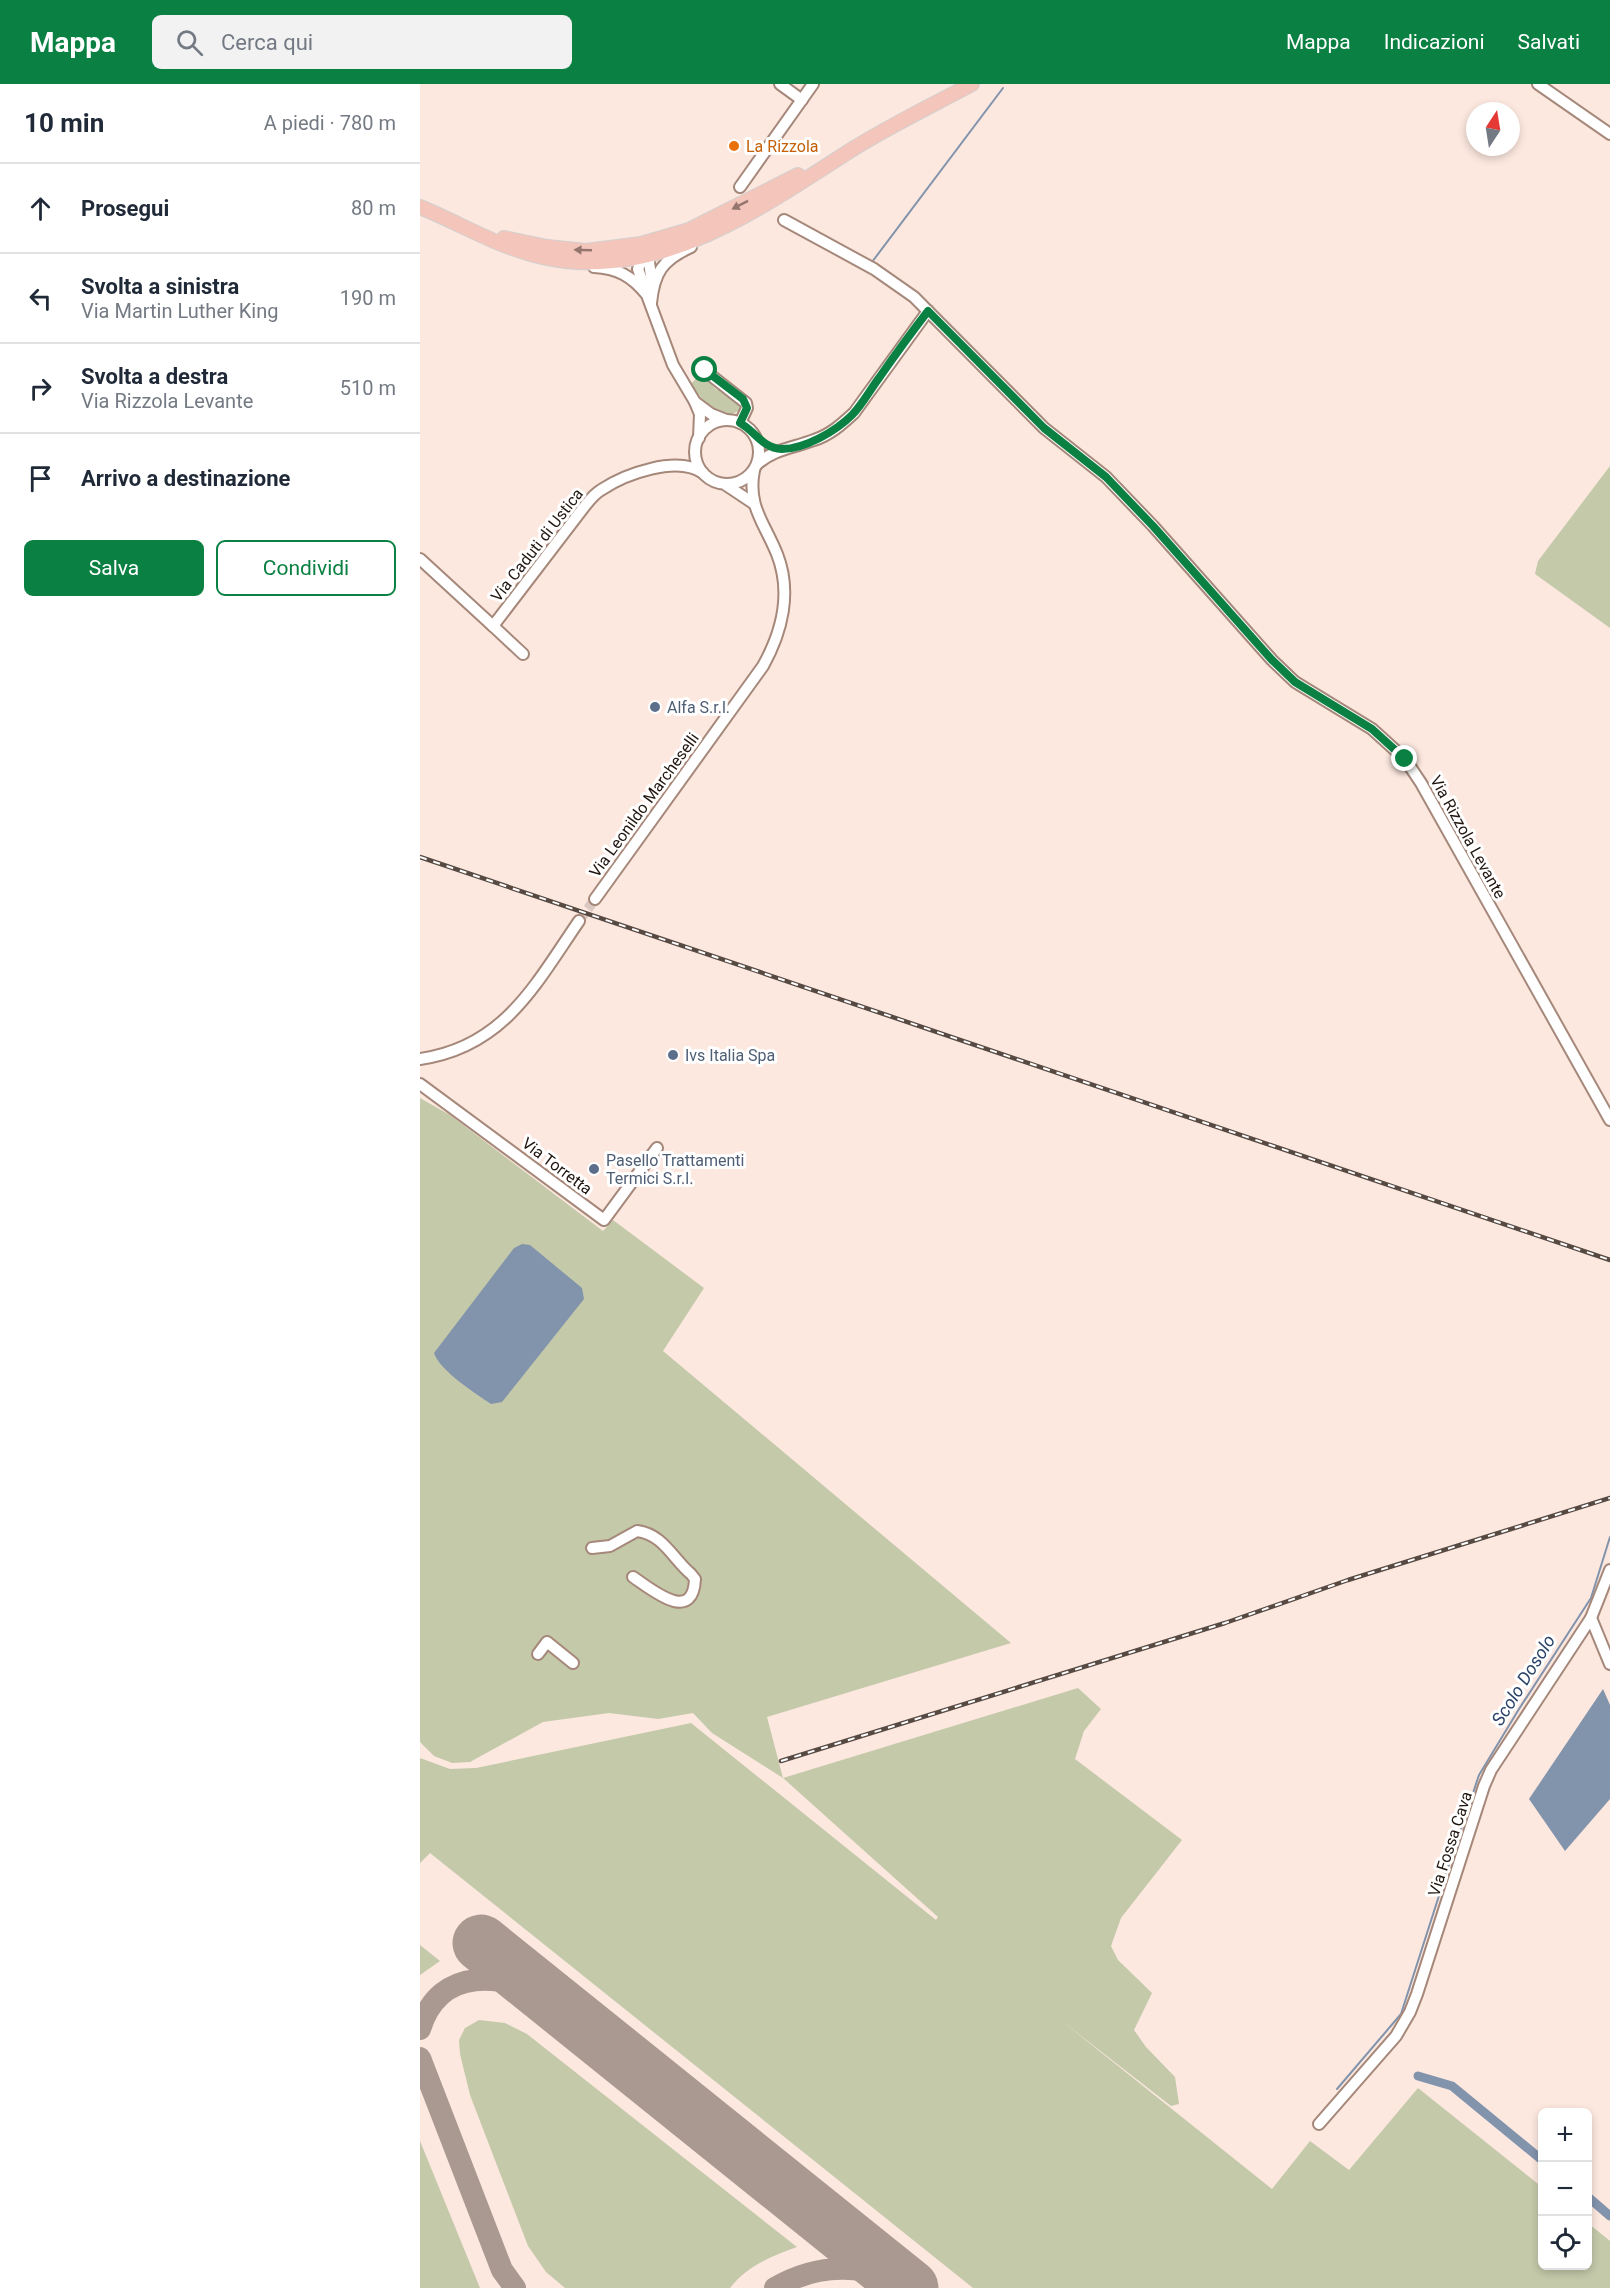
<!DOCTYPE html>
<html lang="it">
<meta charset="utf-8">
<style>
:root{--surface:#fff;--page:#f2f2f3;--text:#1f2937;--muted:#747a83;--line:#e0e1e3;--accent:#0b8043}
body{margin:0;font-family:Roboto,sans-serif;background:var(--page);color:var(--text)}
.controls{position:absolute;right:18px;bottom:18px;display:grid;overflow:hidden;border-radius:9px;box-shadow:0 3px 9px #0003}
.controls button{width:54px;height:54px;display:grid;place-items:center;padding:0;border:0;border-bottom:2px solid var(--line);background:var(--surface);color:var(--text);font:30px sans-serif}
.compass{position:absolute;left:1046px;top:18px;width:54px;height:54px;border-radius:50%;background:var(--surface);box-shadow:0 3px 9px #0003;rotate:12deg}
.stop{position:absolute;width:18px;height:18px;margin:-14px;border:4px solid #0b8043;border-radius:50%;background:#fff}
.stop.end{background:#0b8043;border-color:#fff;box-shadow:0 2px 6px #0008}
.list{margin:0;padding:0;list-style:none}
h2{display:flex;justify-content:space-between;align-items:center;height:78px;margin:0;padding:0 24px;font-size:26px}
h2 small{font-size:20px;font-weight:400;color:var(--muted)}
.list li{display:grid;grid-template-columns:39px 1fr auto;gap:18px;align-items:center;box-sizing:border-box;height:90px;padding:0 24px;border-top:2px solid var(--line)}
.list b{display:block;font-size:22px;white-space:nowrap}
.list p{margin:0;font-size:20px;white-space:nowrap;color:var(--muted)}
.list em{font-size:20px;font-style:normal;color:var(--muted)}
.actions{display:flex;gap:12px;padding:18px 24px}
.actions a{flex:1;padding:14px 0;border:2px solid var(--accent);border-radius:9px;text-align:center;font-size:21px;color:var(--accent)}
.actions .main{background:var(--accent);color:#fff}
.icon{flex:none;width:33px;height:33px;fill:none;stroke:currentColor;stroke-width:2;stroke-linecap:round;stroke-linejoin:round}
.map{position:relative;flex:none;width:1190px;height:2204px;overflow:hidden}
header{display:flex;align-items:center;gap:36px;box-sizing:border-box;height:84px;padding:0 30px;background:var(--accent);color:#fff}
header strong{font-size:28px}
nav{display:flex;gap:33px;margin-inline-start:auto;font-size:21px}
.search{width:420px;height:54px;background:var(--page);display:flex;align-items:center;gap:15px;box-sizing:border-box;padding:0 21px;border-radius:9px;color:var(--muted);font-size:22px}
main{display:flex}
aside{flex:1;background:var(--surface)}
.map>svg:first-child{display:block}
.green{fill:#c4c9aa}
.water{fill:#8293ac}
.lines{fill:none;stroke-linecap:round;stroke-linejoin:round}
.stream{stroke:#8293ac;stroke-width:2}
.canal{stroke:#8293ac;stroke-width:9}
.taxiway{stroke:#aa9991;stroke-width:22}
.runway{stroke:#aa9991;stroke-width:57}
.minor-tunnel{stroke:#dbc8c0;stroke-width:10;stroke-dasharray:10 5;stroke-linecap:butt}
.minor-casing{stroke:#a6887a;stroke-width:14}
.major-casing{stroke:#d2d0cf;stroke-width:16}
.minor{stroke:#fff;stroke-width:10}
.major{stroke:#f4c5bb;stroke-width:14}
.rail-casing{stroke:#574a43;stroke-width:4.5}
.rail{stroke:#fff;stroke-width:2;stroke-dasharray:7;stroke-linecap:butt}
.oneway{fill:#95766e}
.route{stroke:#0b8043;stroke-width:8}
.food-dot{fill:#e8710a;stroke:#fff;stroke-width:2}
.service-dot{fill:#5c6f8a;stroke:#fff;stroke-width:2}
.labels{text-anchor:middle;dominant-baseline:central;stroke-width:6;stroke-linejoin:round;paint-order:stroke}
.food-label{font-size:16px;fill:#c56008;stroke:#fff;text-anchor:start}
.street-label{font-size:16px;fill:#20150f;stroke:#fff}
.service-label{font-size:16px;fill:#4e5e75;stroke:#fff;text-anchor:start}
.water-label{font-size:18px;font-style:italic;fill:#2b4369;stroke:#fff}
</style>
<header>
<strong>Mappa</strong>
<div class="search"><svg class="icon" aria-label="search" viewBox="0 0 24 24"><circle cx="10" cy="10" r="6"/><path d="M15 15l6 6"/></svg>Cerca qui</div>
<nav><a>Mappa</a><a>Indicazioni</a><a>Salvati</a></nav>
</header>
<main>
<aside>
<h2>10 min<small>A piedi · 780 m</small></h2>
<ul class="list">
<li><svg class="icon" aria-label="ahead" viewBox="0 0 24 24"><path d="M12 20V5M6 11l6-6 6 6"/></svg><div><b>Prosegui</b></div><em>80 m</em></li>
<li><svg class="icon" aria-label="left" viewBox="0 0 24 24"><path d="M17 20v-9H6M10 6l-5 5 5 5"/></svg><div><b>Svolta a sinistra</b><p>Via Martin Luther King</p></div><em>190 m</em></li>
<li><svg class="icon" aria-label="right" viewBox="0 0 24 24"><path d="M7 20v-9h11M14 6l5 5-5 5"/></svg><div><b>Svolta a destra</b><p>Via Rizzola Levante</p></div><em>510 m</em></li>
<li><svg class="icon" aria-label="arrive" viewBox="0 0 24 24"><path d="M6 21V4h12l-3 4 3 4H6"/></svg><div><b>Arrivo a destinazione</b></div></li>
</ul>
<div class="actions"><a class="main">Salva</a><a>Condividi</a></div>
</aside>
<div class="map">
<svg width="1190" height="2204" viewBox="0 0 1190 2204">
<rect width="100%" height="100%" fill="#fce8df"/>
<g class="green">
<path d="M281 289 291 297V300L297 306 301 303 320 319 321 324C301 345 282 315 271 300Z"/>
<polygon points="1190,382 1190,544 1115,490 1118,477"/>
<polygon points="0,1014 30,1031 183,1147 193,1136 284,1204 243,1267 591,1559 347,1633 363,1694 658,1604 681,1625 664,1647 655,1675 762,1756 701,1834 691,1862 698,1876 732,1909 714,1946 726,1963 755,1993 759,2020 751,2022 638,1934 852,2105 890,2057 929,2086 998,2004 1122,2103 1122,2182 1168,2182 1168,2139 1190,2157 1190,2204 553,2204 10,1769 0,1779 0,1674 30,1685 56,1684 271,1639 516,1836 518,1833 363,1694 292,1649 273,1629 238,1635 189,1629 123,1638 50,1678 32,1679 14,1672 0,1658"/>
<polygon points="0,1861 20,1877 0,1891"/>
<path d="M59 1936 85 1939 107 1950 377 2163C352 2172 327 2182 310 2204H145L126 2188 108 2162 50 2011 40 1970 39 1956 45 1944Z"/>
<polygon points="0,2057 60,2204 0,2204"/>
</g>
<g class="water">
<path d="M102 1160 110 1161 162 1204 164 1215 82 1318 71 1320C55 1309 20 1287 14 1269L94 1164Z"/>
<polygon points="1183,1605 1190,1621 1190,1715 1145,1767 1109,1715"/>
</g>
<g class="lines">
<g class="stream">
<polyline points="452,178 583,4"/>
<polyline points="1038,1754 1059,1691 1099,1625 1171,1514 1190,1453"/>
<polyline points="917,2005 981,1930 1034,1765"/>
</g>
<g class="canal">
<polyline points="998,1992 1032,2002 1122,2076"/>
<polyline points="1168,2113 1190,2132"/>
</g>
<g class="taxiway">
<path d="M0 1945C20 1880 84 1890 131 1915"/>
<polyline points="0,1974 82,2186 95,2204"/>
<path d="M355 2204C397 2179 447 2178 489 2204"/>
</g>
<polyline class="runway" points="61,1859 490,2204"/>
<polyline class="minor-tunnel" points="159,837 175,815"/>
<defs>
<g id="minor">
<polyline points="360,0 382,16"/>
<polyline points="1118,0 1190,50"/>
<polyline points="320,103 393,0"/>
<polyline points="364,136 454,185 494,213 624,344 686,393 733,442 852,576 875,598 952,645 985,675 1001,699 1190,1036"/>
<polyline points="222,166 229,178 232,199"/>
<polyline points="224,172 218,185 225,205"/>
<path d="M174 183C197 184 212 192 227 211L253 281 275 318 280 330 279 354"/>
<path d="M231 219C234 189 242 176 271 163"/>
<polyline points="284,286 326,319 327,324 320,339"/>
<polyline points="275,318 291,330 306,336"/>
<circle cx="307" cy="368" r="32"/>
<path d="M337 380C354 365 373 364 394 356 410 351 422 340 434 329L508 227"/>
<polyline points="306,401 333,419"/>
<path d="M0 475 73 542 164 423C169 417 174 410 181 406 205 390 257 371 283 389"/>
<polyline points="73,542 103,570"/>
<path d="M175 815 343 582C362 548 372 508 357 470 344 438 327 422 334 386"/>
<path d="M0 975C84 963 115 901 159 837"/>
<polyline points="0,1000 184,1136 237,1064"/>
<path d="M172 1464 190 1462 217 1447C243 1450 253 1475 271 1490L275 1495C273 1541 231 1505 213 1493"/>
<polyline points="1171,1534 1190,1580"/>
<polyline points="118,1570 127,1558 153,1579"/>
<polyline points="899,2040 976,1952 990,1928 997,1910 1064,1702 1071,1686 1171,1534 1190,1486"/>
</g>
<g id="major">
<path d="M0 123C41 140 78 163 122 173 235 199 338 126 428 68 467 43 511 22 552 0"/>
<polyline points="84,154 127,163 166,167 221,160 269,146 378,91"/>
</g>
</defs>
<use href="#minor" class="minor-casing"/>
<use href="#major" class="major-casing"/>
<use href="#minor" class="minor"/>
<use href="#major" class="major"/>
<defs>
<g id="rail">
<polyline points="0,773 1190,1176"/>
<polyline points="361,1677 805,1539 928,1496 1190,1414"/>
</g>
</defs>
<use href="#rail" class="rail-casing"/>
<use href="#rail" class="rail"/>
</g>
<defs><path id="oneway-solid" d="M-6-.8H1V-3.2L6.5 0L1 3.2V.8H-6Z" transform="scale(1.5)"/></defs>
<g class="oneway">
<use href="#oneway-solid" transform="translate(320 121) rotate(153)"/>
<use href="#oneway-solid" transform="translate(163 166) rotate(-178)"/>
</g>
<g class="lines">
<path class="route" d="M285 286 323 315 327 324 320 339C335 347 342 364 362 365 385 365 416 347 432 331 442 321 450 306 459 294 475 271 491 249 508 227L624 344 686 393 733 442 852 576 875 598 952 645 985 675"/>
</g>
<circle class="food-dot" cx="314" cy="62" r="6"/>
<g class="service-dot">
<circle cx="235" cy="623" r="6"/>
<circle cx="253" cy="971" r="6"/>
<circle cx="174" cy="1085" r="6"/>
</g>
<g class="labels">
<g class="food-label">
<text x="326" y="62">La Rizzola</text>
</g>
<g class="street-label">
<text transform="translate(117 461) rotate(-52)">Via Caduti di Ustica</text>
<text transform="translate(224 721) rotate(-54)">Via Leonildo Marcheselli</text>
<text transform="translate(1048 753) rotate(61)">Via Rizzola Levante</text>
<text transform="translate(137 1082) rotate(37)">Via Torretta</text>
<text transform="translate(1030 1760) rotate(-72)">Via Fossa Cava</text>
</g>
<g class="service-label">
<text x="247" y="623">Alfa S.r.l.</text>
<text x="265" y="971">Ivs Italia Spa</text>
<text x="186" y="1076">Pasello Trattamenti<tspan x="186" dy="18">Termici S.r.l.</tspan></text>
</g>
<g class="water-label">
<text transform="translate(1103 1596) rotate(-58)">Scolo Dosolo</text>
</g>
</g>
</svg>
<div class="controls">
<button>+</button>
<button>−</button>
<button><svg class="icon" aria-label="locate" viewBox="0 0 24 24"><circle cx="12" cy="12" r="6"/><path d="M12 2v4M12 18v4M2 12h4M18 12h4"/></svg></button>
</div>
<svg class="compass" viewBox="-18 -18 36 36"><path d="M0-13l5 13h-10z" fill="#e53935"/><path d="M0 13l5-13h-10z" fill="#747a83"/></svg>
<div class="stop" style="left:285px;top:286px"></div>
<div class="stop end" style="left:985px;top:675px"></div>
</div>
</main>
